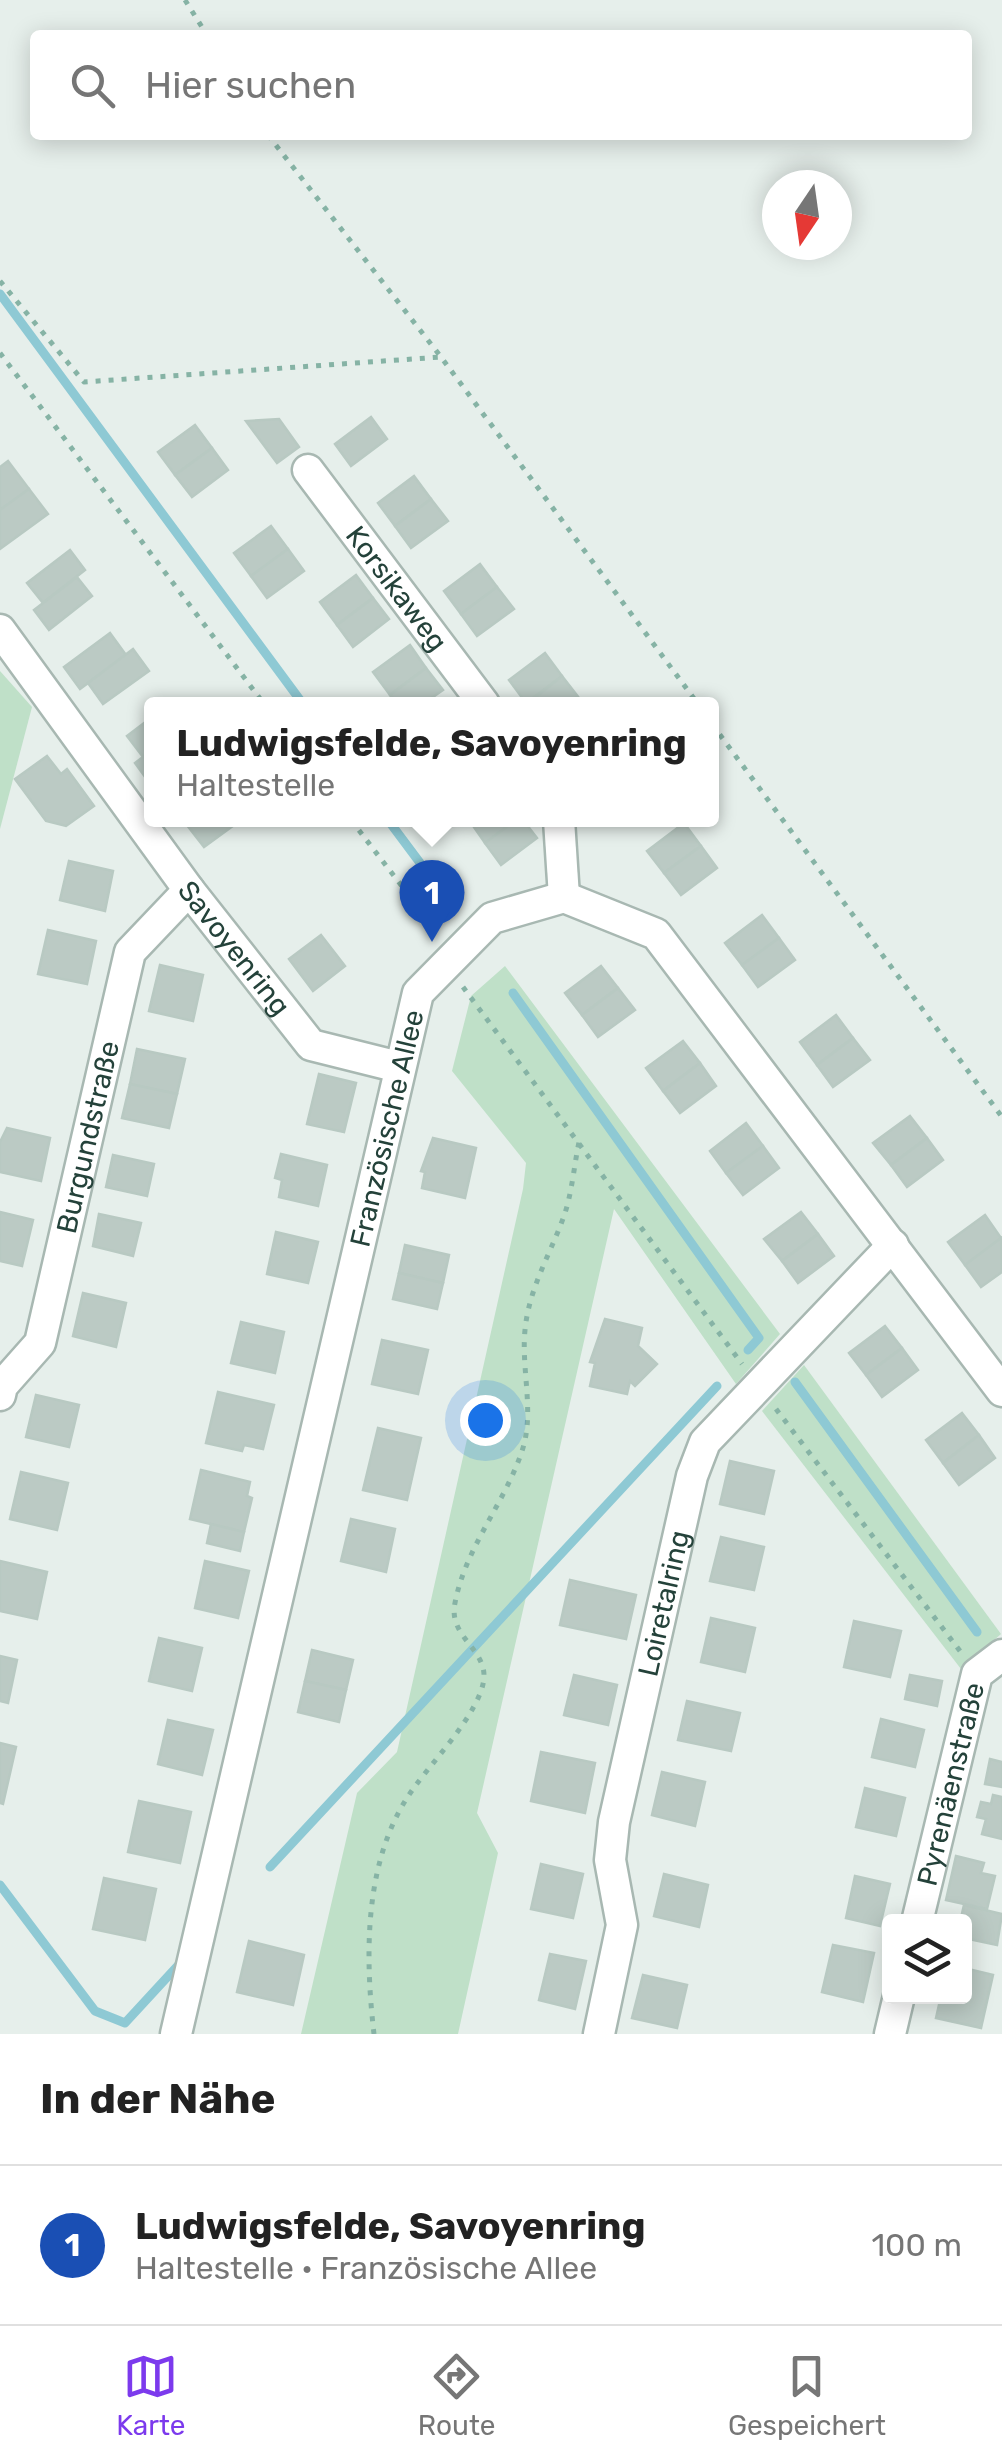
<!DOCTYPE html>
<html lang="de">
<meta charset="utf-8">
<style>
:root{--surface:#fff;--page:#f6f6f6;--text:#222;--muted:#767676;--line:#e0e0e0;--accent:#7c3aed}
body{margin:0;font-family:Rubik,sans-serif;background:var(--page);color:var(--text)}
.controls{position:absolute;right:30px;bottom:30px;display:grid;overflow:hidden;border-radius:10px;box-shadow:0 5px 25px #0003}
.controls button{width:90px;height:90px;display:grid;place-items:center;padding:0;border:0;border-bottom:2px solid var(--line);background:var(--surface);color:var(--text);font:50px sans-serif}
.compass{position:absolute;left:762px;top:170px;width:90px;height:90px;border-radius:50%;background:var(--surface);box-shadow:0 5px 25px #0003;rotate:193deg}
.you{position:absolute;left:485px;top:1420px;width:35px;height:35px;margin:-25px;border:8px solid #fff;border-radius:50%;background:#1a73e8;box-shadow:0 0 0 15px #1a73e833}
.badge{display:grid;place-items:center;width:65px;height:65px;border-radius:50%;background:var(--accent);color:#fff;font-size:32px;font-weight:700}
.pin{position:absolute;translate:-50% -82px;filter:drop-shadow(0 2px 5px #0008)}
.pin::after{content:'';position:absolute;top:52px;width:35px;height:30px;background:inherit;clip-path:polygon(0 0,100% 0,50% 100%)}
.popup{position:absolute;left:144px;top:697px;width:575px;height:130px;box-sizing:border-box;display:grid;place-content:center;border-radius:10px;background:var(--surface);filter:drop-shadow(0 2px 8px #0005);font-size:32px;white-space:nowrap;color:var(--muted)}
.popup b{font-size:38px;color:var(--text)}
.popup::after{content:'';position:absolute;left:50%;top:100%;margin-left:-20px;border:20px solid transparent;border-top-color:var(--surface)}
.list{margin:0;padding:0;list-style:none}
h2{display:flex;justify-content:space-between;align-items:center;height:130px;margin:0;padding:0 40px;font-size:42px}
h2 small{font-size:32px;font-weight:400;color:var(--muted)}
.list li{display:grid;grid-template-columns:65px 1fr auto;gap:30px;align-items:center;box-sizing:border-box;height:160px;padding:0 40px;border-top:2px solid var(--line)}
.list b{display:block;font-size:38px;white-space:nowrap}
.list p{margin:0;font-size:32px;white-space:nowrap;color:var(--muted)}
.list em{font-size:32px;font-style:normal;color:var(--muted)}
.icon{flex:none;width:55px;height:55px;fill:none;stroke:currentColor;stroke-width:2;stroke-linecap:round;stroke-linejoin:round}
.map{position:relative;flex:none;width:1002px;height:2034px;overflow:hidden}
.search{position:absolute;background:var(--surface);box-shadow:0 5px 25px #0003;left:30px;right:30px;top:30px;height:110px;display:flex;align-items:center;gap:25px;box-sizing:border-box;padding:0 35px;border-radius:10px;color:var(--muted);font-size:38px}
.sheet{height:290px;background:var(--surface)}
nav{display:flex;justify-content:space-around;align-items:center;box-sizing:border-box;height:140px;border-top:2px solid var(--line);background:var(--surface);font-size:28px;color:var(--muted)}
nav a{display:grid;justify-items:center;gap:5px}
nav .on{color:var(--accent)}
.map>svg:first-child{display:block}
.green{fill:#bfe0c8}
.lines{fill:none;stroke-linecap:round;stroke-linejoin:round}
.stream{stroke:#8ec9d4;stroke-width:9}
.building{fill:#bbcac4;stroke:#b8c9c2;stroke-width:2.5}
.street-casing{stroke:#a8b8b2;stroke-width:35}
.path{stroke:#86b3a5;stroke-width:5;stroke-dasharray:5 8;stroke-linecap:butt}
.street{stroke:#fff;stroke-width:30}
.labels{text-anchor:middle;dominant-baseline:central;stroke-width:10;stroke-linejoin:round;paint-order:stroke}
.street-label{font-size:28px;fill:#24423a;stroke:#f7fbf9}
</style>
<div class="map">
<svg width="1002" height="2034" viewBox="0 0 1002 2034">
<rect width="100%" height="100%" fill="#e6efeb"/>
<g class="green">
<polygon points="0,671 32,707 0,829"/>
<polygon points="505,966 780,1334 736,1384 614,1209 477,1813 498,1853 458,2034 301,2034 357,1793 397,1752 523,1189 526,1163 452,1071 471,996"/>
<polygon points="804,1365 1001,1634 961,1669 762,1411"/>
</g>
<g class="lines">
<g class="stream">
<polyline points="0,294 303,704"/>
<polyline points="388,820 447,899"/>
<polyline points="513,993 759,1338 748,1350"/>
<polyline points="795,1382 977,1632"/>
<polyline points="270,1867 717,1386"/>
<polyline points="0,1885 95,2011 125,2023 184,1959"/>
</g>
</g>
<g class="building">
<polygon points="371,417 387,439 351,466 335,444"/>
<polygon points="279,419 299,447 277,463 246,421"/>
<polygon points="195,425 212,448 175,475 158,452"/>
<polygon points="212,448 228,470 192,497 175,475"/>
<polygon points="8,461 29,489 0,510 0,467"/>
<polygon points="414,476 431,499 395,526 378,503"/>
<polygon points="29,489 48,514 0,549 0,510"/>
<polygon points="431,499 448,521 411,548 395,526"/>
<polygon points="271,526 288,549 251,576 234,553"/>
<polygon points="288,549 304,571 267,598 251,576"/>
<polygon points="70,550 85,570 43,603 27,583"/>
<polygon points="480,564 497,587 461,614 444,591"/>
<polygon points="356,575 373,598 337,625 320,602"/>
<polygon points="77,577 92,596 49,630 34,610"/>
<polygon points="497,587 514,609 477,636 461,614"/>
<polygon points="373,598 389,619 353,647 337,625"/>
<polygon points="110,633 126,655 80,689 64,667"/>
<polygon points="410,645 426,668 390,695 373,672"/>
<polygon points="133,649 149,671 103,704 88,683"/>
<polygon points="545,653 562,676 526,703 509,680"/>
<polygon points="426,668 443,690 423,704 397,704 390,695"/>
<polygon points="562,676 579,698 570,704 527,704"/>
<polygon points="152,717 152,750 143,757 127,736"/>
<polygon points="152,750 152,784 151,785 135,763"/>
<polygon points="47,756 61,774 67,769 94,806 66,826 46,821 15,779"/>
<polygon points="183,820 241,820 204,847"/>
<polygon points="469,820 516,820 485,843"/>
<polygon points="516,820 523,820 537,838 501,865 485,843"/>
<polygon points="684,823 701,846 664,873 647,851"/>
<polygon points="701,846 717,868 681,895 664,873"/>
<polygon points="69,861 113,871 105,911 60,900"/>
<polygon points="762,915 779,938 742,965 725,943"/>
<polygon points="48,930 96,941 87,984 38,974"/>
<polygon points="321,935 345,966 313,991 289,959"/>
<polygon points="779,938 795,960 758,987 742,965"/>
<polygon points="160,965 203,975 193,1021 149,1011"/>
<polygon points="601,966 618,988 582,1015 565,993"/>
<polygon points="618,988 635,1010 598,1037 582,1015"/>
<polygon points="836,1015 853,1038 817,1065 800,1042"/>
<polygon points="853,1038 870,1060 833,1087 817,1065"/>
<polygon points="683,1041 700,1063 663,1091 646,1068"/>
<polygon points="137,1049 185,1059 177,1094 130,1084"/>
<polygon points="700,1063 716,1086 680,1113 663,1091"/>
<polygon points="319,1074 356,1083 344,1132 307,1124"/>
<polygon points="130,1084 177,1094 169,1128 122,1118"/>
<polygon points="910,1116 927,1138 891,1165 873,1143"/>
<polygon points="746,1123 763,1146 726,1173 710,1151"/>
<polygon points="7,1128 50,1138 41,1181 0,1172 0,1142"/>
<polygon points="433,1138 476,1148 465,1198 422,1188 425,1172 421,1171"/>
<polygon points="927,1138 943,1160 907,1187 891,1165"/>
<polygon points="763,1146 779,1168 743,1195 726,1173"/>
<polygon points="281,1154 327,1165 318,1206 279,1197 282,1180 275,1178"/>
<polygon points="113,1155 154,1164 147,1196 106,1187"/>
<polygon points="0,1212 33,1220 22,1266 0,1261"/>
<polygon points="801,1212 818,1234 782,1261 764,1239"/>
<polygon points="99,1214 141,1223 133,1256 93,1246"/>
<polygon points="985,1215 1001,1238 965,1265 948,1242"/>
<polygon points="276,1232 318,1242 308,1283 267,1274"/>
<polygon points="818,1234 834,1256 798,1283 782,1261"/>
<polygon points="1001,1238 1002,1272 981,1287 965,1265"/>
<polygon points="405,1245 449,1255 443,1283 399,1273"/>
<polygon points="399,1273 443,1283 437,1309 393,1299"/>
<polygon points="83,1293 126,1303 116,1347 73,1336"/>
<polygon points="605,1319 642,1328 638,1346 657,1364 635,1386 630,1381 627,1394 590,1386 595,1363 590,1362"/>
<polygon points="241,1322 284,1332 275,1373 231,1363"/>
<polygon points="885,1326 902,1348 866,1375 849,1353"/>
<polygon points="382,1340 428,1350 418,1394 372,1384"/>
<polygon points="902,1348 918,1370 882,1397 866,1375"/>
<polygon points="218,1392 274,1405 263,1449 244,1445 242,1451 206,1443"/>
<polygon points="36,1395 79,1405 69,1447 26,1437"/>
<polygon points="962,1413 979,1435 943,1463 926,1440"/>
<polygon points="378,1428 421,1438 407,1500 363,1490"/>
<polygon points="979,1435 995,1458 959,1485 943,1463"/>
<polygon points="730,1461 774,1471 764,1514 720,1504"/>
<polygon points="201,1470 250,1482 247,1496 252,1498 244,1532 190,1519"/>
<polygon points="21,1472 68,1483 57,1530 10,1519"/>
<polygon points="351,1519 395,1529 386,1572 341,1561"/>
<polygon points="211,1524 244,1532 240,1551 207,1543"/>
<polygon points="721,1537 764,1547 754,1590 710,1581"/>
<polygon points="0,1561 47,1572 37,1619 0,1611"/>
<polygon points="205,1561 249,1571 238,1618 195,1608"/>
<polygon points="570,1580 636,1595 626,1639 560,1625"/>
<polygon points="711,1618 755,1628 745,1672 701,1662"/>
<polygon points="854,1621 901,1631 890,1677 844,1667"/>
<polygon points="159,1638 202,1648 192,1691 149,1681"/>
<polygon points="312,1650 353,1660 346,1690 305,1681"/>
<polygon points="0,1656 17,1660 8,1703 0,1701"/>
<polygon points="574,1675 617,1685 608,1725 564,1715"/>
<polygon points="910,1675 942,1681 937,1706 905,1699"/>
<polygon points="305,1681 346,1690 339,1722 298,1712"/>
<polygon points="687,1701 740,1713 731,1751 678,1740"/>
<polygon points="881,1719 924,1730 915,1767 872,1757"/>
<polygon points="168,1720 213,1730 202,1775 158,1764"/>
<polygon points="0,1743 16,1747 3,1804 0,1803"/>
<polygon points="541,1752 595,1763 585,1813 531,1801"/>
<polygon points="990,1759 1002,1762 1002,1787 985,1784"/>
<polygon points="662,1772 705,1782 695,1826 652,1815"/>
<polygon points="865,1788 905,1798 896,1836 856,1827"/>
<polygon points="993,1795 1002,1797 1002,1839 982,1834 986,1819 977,1817 981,1802 991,1804"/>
<polygon points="139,1801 191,1812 180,1863 128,1852"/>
<polygon points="956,1856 984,1863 981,1873 995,1876 987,1909 946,1900"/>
<polygon points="541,1864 583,1874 573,1918 531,1909"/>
<polygon points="664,1874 708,1885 699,1927 654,1916"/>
<polygon points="855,1876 890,1884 880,1926 846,1918"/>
<polygon points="104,1878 156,1889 145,1940 93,1929"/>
<polygon points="964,1905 1002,1914 997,1945 964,1938 964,1922 960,1922"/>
<polygon points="249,1941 304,1955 293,2005 237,1992"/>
<polygon points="833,1945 874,1953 863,2002 822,1992"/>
<polygon points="550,1954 586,1961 575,2009 539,2000"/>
<polygon points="964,1968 993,1975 981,2028 936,2018 941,1996 964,1996"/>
<polygon points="643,1975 687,1985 677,2028 632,2018"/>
</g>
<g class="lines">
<defs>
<g id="street">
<path id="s1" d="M308 470 484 704"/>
<path id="s2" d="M0 630 189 890 311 1045 399 1067"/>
<polyline points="559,820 564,897"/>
<path id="s3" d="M0 1395 2 1386 40 1343 130 952 189 890"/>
<path id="s4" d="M917 1922 977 1674 1002 1655"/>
<path id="s5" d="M176 2034 418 993 492 918 564 897 656 934 1002 1391"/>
<path id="s6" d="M599 2034 622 1925 610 1860 614 1822 692 1476 705 1442 893 1245"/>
<polyline points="890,2034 899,1996"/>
</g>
</defs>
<use href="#street" class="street-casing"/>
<g class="path">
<polyline points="185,0 207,35"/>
<polyline points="268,135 441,357 698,704"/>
<polyline points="0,281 84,382 441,357"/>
<polyline points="0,353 264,704"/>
<polyline points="712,724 1002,1117"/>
<polyline points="351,820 438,933"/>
<polyline points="463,987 742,1364"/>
<polyline points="776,1409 960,1651"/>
<path d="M374 2034C365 1957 364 1865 407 1798 426 1767 482 1713 484 1677 485 1648 448 1636 455 1603 466 1546 504 1505 522 1451 535 1413 521 1370 525 1330 529 1288 550 1255 564 1216 572 1193 574 1166 579 1142"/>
</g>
<use href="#street" class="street"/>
</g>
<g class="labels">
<g class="street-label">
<text stroke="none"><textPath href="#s1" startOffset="148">Korsikaweg</textPath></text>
<text stroke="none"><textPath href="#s2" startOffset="395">Savoyenring</textPath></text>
<text stroke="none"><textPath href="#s5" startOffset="930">Französische Allee</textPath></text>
<text stroke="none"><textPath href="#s3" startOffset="278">Burgundstraße</textPath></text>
<text stroke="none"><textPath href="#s6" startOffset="440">Loiretalring</textPath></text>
<text stroke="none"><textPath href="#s4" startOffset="142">Pyrenäenstraße</textPath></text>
</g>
</g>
</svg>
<div class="controls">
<button><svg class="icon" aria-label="layers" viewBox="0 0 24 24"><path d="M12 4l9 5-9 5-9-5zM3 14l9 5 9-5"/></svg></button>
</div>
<svg class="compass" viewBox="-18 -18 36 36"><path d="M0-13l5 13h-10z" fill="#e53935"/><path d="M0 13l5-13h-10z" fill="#767676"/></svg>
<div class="you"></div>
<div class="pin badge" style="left:432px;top:942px;background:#1a4fb4">1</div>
<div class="popup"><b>Ludwigsfelde, Savoyenring</b>Haltestelle</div>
<div class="search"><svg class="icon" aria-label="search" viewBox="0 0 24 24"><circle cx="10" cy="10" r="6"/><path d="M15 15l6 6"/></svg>Hier suchen</div>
</div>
<section class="sheet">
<h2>In der Nähe<small></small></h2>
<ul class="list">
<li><span class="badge" style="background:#1a4fb4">1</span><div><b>Ludwigsfelde, Savoyenring</b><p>Haltestelle · Französische Allee</p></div><em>100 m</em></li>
</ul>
</section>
<nav>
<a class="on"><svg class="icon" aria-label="map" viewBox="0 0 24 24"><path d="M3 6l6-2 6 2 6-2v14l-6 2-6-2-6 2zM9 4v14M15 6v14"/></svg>Karte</a>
<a><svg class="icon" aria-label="directions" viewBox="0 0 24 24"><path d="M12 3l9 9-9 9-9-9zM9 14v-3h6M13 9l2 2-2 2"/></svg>Route</a>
<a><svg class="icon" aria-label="saved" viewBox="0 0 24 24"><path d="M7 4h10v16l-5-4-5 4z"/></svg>Gespeichert</a>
</nav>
